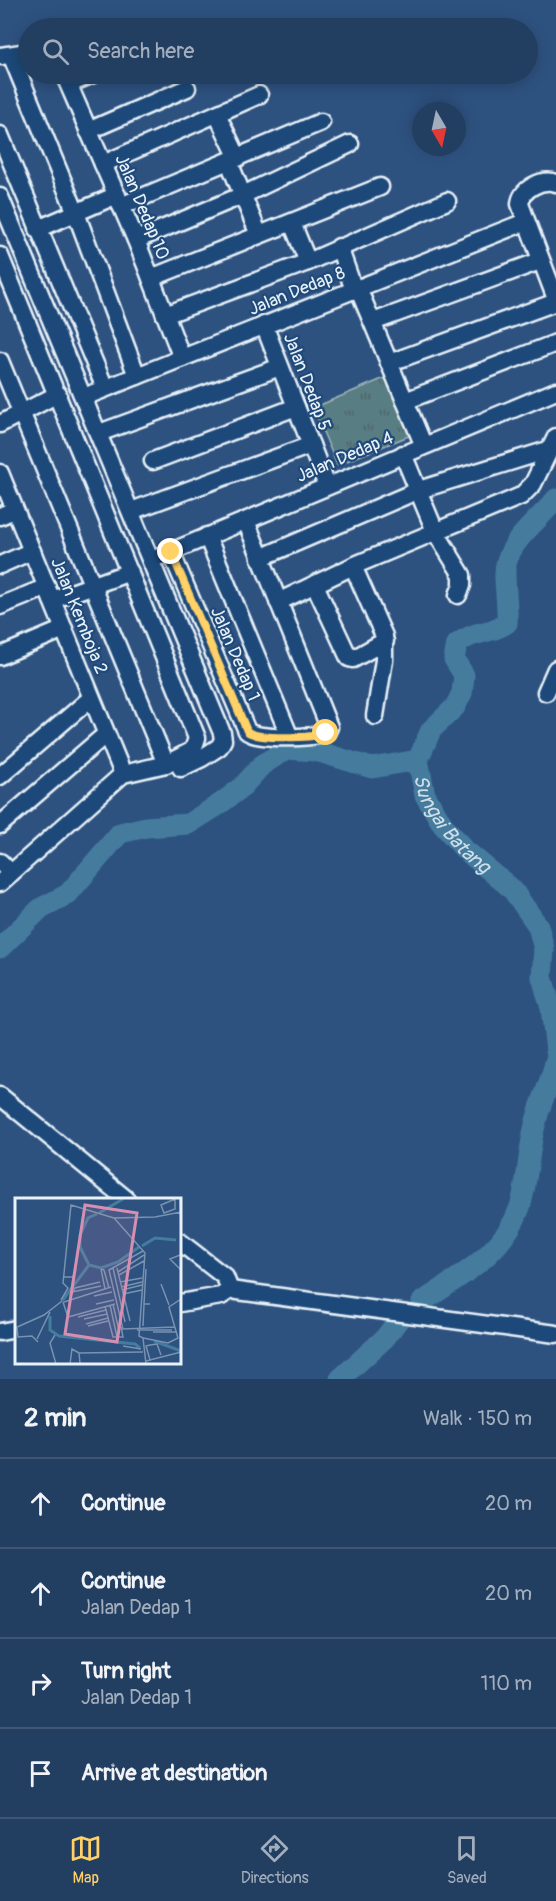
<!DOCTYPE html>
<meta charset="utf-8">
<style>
:root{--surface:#223e60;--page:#2a4566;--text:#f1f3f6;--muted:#a2aebd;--line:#3f5775;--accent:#ffd166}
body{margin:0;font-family:Pangolin,sans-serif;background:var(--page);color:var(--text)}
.compass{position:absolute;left:412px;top:102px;width:54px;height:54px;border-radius:50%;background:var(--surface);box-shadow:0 3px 15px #0003;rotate:171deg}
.stop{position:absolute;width:18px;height:18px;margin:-14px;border:4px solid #ffd166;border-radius:50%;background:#fff}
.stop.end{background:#ffd166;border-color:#fff;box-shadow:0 2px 6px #0008}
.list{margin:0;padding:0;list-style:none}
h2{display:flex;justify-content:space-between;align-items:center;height:78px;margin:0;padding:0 24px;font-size:26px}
h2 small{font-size:20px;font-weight:400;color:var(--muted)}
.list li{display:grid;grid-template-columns:39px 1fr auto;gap:18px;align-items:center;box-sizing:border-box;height:90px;padding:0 24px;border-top:2px solid var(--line)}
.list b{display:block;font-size:22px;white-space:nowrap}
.list p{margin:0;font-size:20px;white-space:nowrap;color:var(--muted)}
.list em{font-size:20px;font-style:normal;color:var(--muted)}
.icon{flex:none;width:33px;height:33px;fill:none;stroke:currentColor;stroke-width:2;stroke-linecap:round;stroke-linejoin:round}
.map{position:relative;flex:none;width:556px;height:1379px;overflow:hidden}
.search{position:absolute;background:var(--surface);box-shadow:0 3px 15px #0003;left:18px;right:18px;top:18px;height:66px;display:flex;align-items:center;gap:15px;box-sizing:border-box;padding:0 21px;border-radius:33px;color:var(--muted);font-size:22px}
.sheet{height:438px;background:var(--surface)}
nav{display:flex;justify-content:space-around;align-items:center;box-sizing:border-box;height:84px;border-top:2px solid var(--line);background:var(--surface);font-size:16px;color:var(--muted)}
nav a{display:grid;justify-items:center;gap:3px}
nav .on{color:var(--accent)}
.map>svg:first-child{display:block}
.park{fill:url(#park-tufts);stroke:#a0b7bd;stroke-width:1.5}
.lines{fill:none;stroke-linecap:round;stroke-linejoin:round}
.river{stroke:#447c9e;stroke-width:21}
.minor-casing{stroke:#e8f1f8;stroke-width:21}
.minor{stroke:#1f4a7a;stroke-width:16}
.route{stroke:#ffd166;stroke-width:8}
.labels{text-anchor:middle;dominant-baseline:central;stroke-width:4.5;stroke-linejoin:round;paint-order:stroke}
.street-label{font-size:18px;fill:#e8f1f8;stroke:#1f4a7a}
.water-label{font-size:20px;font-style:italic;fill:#cfdfea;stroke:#1f4a7a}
.inset-river{fill:none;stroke:#447c9e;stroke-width:3}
.inset-road{fill:none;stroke:#7892b0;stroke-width:1.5}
.view{fill:#d78fb1;fill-opacity:0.15;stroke:#d78fb1;stroke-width:3}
.inset-edge{fill:none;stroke:#e8f1f8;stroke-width:3}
</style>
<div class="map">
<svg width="556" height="1379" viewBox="0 0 556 1379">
<defs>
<pattern id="park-tufts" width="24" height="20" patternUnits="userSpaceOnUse" patternTransform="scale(1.5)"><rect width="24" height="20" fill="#587d82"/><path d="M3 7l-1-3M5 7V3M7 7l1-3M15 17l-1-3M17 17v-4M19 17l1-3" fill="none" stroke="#506569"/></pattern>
</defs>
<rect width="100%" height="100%" fill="#2e5280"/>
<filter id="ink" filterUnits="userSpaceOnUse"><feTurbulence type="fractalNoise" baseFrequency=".0167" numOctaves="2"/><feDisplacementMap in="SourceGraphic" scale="12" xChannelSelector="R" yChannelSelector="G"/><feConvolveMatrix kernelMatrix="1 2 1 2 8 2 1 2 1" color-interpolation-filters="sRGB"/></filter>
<g filter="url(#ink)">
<polygon class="park" points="387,377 411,435 337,465 313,408"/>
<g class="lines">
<g class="river">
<path id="s1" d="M556 499C538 522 504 543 505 575 505 591 508 606 507 623 490 635 476 629 457 644L454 659 464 675 462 693 455 707 431 730 418 760 425 795 443 825 465 850 512 889 538 926 544 949 542 977 551 1008 556 1051"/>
<polyline points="0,948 41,908 68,894 120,833 146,827 188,824 220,804 241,788 262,765 287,749 316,751 372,768 418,760"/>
<path d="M422 1302C460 1276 504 1253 520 1207 528 1182 528 1152 535 1125 540 1103 551 1082 556 1059"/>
<polyline points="340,1379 385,1338 402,1315"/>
</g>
<defs>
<g id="minor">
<polyline points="11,55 76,213 137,376"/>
<polyline points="1,56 28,52"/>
<polyline points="64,74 136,240 182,358"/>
<polyline points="69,84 93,74"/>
<polyline points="217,114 238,158"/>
<polyline points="88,131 187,88"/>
<polyline points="0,135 105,388"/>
<polyline points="229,162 259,235"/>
<polyline points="103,164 259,95"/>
<path d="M556 183C542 178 521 189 520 204L556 299"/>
<polyline points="0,197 222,733 223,740 219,747 202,758 181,768"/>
<polyline points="121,206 321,122"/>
<polyline points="292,223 308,262"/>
<polyline points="38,229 117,195"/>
<polyline points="136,240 243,195 350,144"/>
<polyline points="339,247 354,290"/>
<polyline points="0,256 197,738 193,750 166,764 123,774 0,883"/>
<polyline points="151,278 380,187"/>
<polyline points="358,288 423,444"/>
<polyline points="165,315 308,262 447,201"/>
<polyline points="373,322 540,261"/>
<polyline points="264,325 327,486"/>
<polyline points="0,361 166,764"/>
<polyline points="389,363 556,302"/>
<polyline points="84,397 525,222"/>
<polyline points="405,401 556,343"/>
<polyline points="0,424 58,394"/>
<polyline points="99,433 280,367"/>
<polyline points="403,454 435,531 462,575 462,585 458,595"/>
<polyline points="153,461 296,407"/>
<polyline points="0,473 123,774"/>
<polyline points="131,511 311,445"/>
<polyline points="0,516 14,510"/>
<polyline points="207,536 289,735"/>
<path d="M171 552 247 731C256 740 313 738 326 733L329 727 246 521"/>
<polyline points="161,556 556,391"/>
<polyline points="260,558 419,490 548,450"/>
<polyline points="0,565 32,551"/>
<polyline points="353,566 384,636 384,660 375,716"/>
<polyline points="315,585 349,658 353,659 385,641"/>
<polyline points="52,600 130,572"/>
<polyline points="278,602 353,566 521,496 533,484 556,437"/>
<polyline points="0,606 47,587"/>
<polyline points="0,656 64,629"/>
<polyline points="546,692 556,669"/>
<polyline points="0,776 91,698"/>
<polyline points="0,825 105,735"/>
<polyline points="0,862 11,873"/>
<polyline points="0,1096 126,1199"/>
<polyline points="180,1242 225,1277 230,1290 221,1296 180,1303"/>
<polyline points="230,1290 556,1334"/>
<polyline points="0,1332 16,1329"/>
</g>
</defs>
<use href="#minor" class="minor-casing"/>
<use href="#minor" class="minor"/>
</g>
</g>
<g class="lines" filter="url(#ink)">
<path class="route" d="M171 552 247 731C256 740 313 738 326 733"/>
</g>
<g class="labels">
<g class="street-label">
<text transform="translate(142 207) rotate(67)">Jalan Dedap 10</text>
<text transform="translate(297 291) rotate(-22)">Jalan Dedap 8</text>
<text transform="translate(307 382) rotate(69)">Jalan Dedap 5</text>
<text transform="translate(345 457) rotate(-23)">Jalan Dedap 4</text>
<text transform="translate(79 616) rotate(68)">Jalan Kemboja 2</text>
<text transform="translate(235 654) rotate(67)">Jalan Dedap 1</text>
</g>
<g class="water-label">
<text stroke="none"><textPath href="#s1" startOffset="405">Sungai Batang</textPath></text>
</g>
</g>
<g transform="translate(15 1198)">
<rect width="166" height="166" fill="#2e5280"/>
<path class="inset-river" d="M84 15 108 1M127 48 140 40 161 42M74 67 86 70 103 64 124 49M47 103 74 67 65 49V37L73 20 82 16M35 118V132L44 138 120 146 125 150M139 143 166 153"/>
<path class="inset-road" d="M160 1V11L149 15 146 7 160 1M165 1 166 32M166 44V62M128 53 94 72 108 131 160 129M165 57 155 61 166 72M98 70 110 124M102 70 115 123M86 71 89 72 94 90M86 71 90 91M103 74 129 57M104 77 129 63M48 79H58L61 71M105 84 127 80M146 86 154 107M106 89 127 84M107 92 127 87M57 94 86 88M108 96 127 92M79 98 97 94M55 100 60 90 85 84M46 102 53 90 48 85 56 7 99 20M48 104 53 119 100 106M49 104 96 89M81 106 99 102M98 106 104 133M129 106 131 71M95 107 102 139M90 108 98 139H108L106 129M63 119 91 112M69 121 92 116M71 126 93 120M73 128 93 123M128 128 129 106H135M0 130 29 117 47 103M2 130 3 139 17 138 23 144M122 132H157M138 134H162M40 137 35 145 41 166M128 140 124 138 130 55 99 20 140 19 166 14M22 141 35 114M135 147 142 146 146 157M135 147 131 148 135 162M108 148 126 151M131 163 166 154M65 165 64 155 128 154M55 166 57 151 64 155M131 166 128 140 153 145 163 140 154 109 166 101"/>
<path class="view" d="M70 7 122 15 102 144 50 136Z"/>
<rect width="166" height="166" class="inset-edge"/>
</g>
</svg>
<svg class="compass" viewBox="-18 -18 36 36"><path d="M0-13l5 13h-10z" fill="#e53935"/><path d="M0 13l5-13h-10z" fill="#a2aebd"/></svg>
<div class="stop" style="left:326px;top:733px"></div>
<div class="stop end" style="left:171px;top:552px"></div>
<div class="search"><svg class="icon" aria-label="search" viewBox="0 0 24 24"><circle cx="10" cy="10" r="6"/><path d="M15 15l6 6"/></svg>Search here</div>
</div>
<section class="sheet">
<h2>2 min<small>Walk · 150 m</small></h2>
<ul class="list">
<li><svg class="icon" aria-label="ahead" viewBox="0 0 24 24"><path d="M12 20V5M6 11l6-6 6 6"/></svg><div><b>Continue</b></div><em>20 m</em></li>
<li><svg class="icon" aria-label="ahead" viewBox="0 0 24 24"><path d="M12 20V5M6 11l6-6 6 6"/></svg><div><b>Continue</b><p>Jalan Dedap 1</p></div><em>20 m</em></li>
<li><svg class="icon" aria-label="right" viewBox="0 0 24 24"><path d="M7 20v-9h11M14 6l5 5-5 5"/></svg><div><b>Turn right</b><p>Jalan Dedap 1</p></div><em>110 m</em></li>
<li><svg class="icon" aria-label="arrive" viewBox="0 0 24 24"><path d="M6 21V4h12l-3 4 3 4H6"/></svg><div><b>Arrive at destination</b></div></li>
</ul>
</section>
<nav>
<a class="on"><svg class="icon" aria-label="map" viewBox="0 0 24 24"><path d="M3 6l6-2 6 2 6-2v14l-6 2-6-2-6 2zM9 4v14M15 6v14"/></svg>Map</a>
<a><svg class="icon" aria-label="directions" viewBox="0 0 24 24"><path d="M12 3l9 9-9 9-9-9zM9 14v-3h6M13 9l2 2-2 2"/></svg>Directions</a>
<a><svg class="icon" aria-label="saved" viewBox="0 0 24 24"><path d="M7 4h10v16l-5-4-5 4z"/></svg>Saved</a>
</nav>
